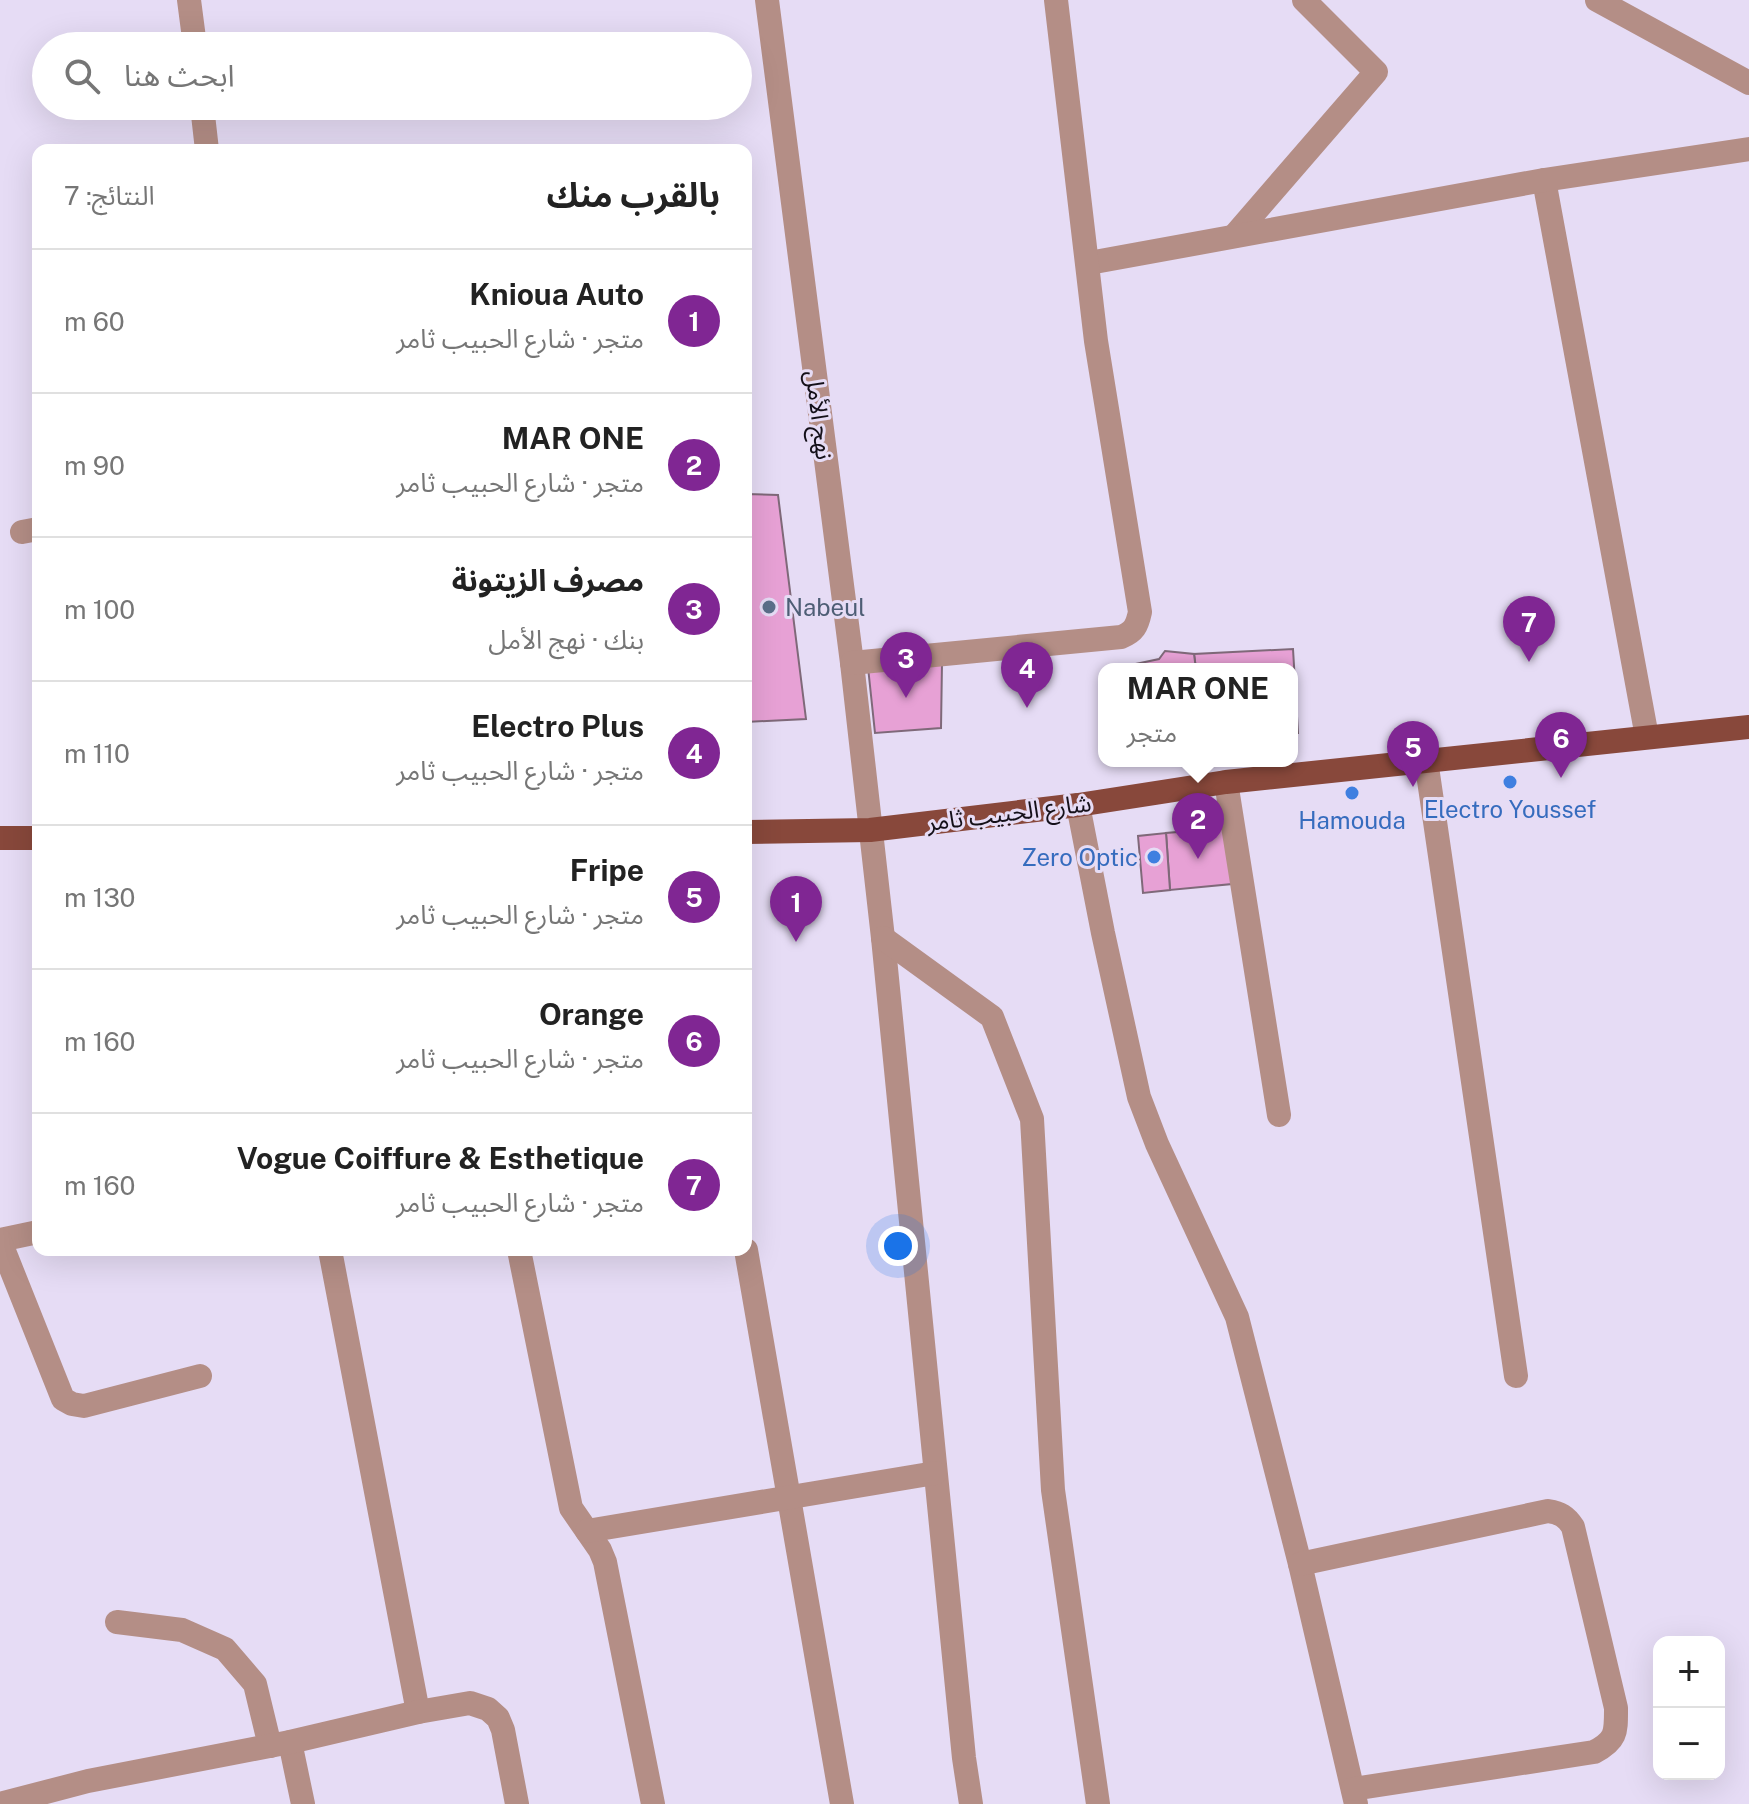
<!DOCTYPE html>
<html lang="ar">
<meta charset="utf-8">
<style>
:root{--surface:#fff;--page:#f2f2f2;--text:#222;--muted:#767676;--line:#e0e0e0;--accent:#802693}
body{margin:0;font-family:"Public Sans","Noto Sans Arabic",sans-serif;background:var(--page);color:var(--text);direction:rtl}
.controls{position:absolute;right:24px;bottom:24px;display:grid;overflow:hidden;border-radius:16px;box-shadow:0 8px 32px #0002}
.controls button{width:72px;height:72px;display:grid;place-items:center;padding:0;border:0;border-bottom:2px solid var(--line);background:var(--surface);color:var(--text);font:40px sans-serif}
.you{position:absolute;left:898px;top:1246px;width:28px;height:28px;margin:-20px;border:6px solid #fff;border-radius:50%;background:#1a73e8;box-shadow:0 0 0 12px #1a73e833}
.badge{display:grid;place-items:center;width:52px;height:52px;border-radius:50%;background:var(--accent);color:#fff;font-size:26px;font-weight:700}
.pin{position:absolute;translate:-50% -66px;filter:drop-shadow(0 2px 4px #0008)}
.pin::after{content:'';position:absolute;top:42px;width:28px;height:24px;background:inherit;clip-path:polygon(0 0,100% 0,50% 100%)}
.popup{position:absolute;left:1098px;top:663px;width:200px;height:104px;box-sizing:border-box;display:grid;place-content:center;border-radius:16px;background:var(--surface);filter:drop-shadow(0 2px 6px #0005);font-size:26px;white-space:nowrap;color:var(--muted)}
.popup b{font-size:30px;color:var(--text)}
.popup::after{content:'';position:absolute;left:50%;top:100%;margin-left:-16px;border:16px solid transparent;border-top-color:var(--surface)}
.list{margin:0;padding:0;list-style:none}
h2{display:flex;justify-content:space-between;align-items:center;height:104px;margin:0;padding:0 32px;font-size:34px}
h2 small{font-size:26px;font-weight:400;color:var(--muted)}
.list li{display:grid;grid-template-columns:52px 1fr auto;gap:24px;align-items:center;box-sizing:border-box;height:144px;padding:0 32px;border-top:2px solid var(--line)}
.list b{display:block;font-size:30px;white-space:nowrap}
.list p{margin:0;font-size:26px;white-space:nowrap;color:var(--muted)}
.list em{font-size:26px;font-style:normal;color:var(--muted)}
.icon{flex:none;width:44px;height:44px;fill:none;stroke:currentColor;stroke-width:2;stroke-linecap:round;stroke-linejoin:round}
.map{position:relative;flex:none;width:1749px;height:1804px;overflow:hidden;direction:ltr}
.search{position:absolute;background:var(--surface);box-shadow:0 8px 32px #0002;left:32px;top:32px;width:720px;height:88px;display:flex;align-items:center;gap:20px;box-sizing:border-box;padding:0 28px;border-radius:44px;color:var(--muted);font-size:30px}
.panel{position:absolute;background:var(--surface);box-shadow:0 8px 32px #0002;left:32px;top:144px;width:720px;height:1112px;border-radius:16px;direction:rtl}
.map>svg:first-child{display:block}
.building{fill:#e7a1d5;stroke:#7f6979;stroke-width:2}
.lines{fill:none;stroke-linecap:round;stroke-linejoin:round}
.minor{stroke:#b48e86;stroke-width:24}
.major{stroke:#88483b;stroke-width:24}
.service-dot{fill:#5c6f8a;stroke:#e6dcf5;stroke-width:3}
.shop-dot{fill:#3f7fe0;stroke:#e6dcf5;stroke-width:3}
.labels{text-anchor:middle;dominant-baseline:central;stroke-width:6;stroke-linejoin:round;paint-order:stroke}
.street-label{font-size:24px;fill:#141019;stroke:#e6dcf5}
.service-label{font-size:24px;fill:#4e5e75;stroke:#e6dcf5;text-anchor:start}
.shop-label{font-size:24px;fill:#366cbe;stroke:#e6dcf5}
</style>
<div class="map">
<svg width="1749" height="1804" viewBox="0 0 1749 1804">
<rect width="100%" height="100%" fill="#e6dcf5"/>
<g class="building">
<polygon points="746,494 778,495 806,719 746,722"/>
<polygon points="1293,649 1298,733 1292,733 1292,669 1196,669 1194,654"/>
<polygon points="1165,651 1194,654 1196,669 1112,669 1159,659"/>
<polygon points="942,663 941,728 875,733 868,667"/>
<polygon points="1225,828 1232,884 1170,890 1166,833"/>
<polygon points="1166,833 1170,890 1143,893 1138,836"/>
</g>
<g class="lines">
<g class="minor">
<polyline points="189,0 195,46"/>
<polyline points="767,0 852,663 883,938 964,1758 971,1804"/>
<polyline points="1597,0 1749,83"/>
<polyline points="202,106 207,150"/>
<polyline points="1544,180 1647,737"/>
<polyline points="1234,236 1376,72 1304,0"/>
<polyline points="1089,263 1544,180 1749,149"/>
<polyline points="22,532 38,529"/>
<path d="M852 663 1121 637C1134 632 1137 626 1140 612L1096 341 1056 0"/>
<polyline points="1426,760 1516,1376"/>
<polyline points="1226,782 1279,1115"/>
<polyline points="1078,805 1103,933 1139,1097 1157,1144 1237,1317 1300,1564 1356,1804"/>
<polyline points="883,938 992,1017 1032,1119 1053,1490 1098,1804"/>
<polyline points="0,1240 38,1232"/>
<polyline points="0,1241 63,1399 72,1404 84,1406 200,1376"/>
<polyline points="330,1250 418,1712"/>
<polyline points="519,1250 571,1508 600,1550 605,1562 653,1804"/>
<polyline points="746,1250 842,1804"/>
<polyline points="587,1531 935,1473"/>
<path d="M1300 1564 1548 1511C1560 1513 1566 1516 1573 1527L1616 1708C1616 1732 1617 1740 1594 1752L1353 1789"/>
<polyline points="117,1622 182,1630 225,1649 255,1684 270,1746"/>
<polyline points="290,1742 303,1804"/>
<polyline points="0,1804 88,1781 290,1742 418,1712 470,1703 488,1709 498,1718 503,1730 517,1804"/>
</g>
<g class="major">
<polyline points="746,832 870,830 1078,805 1226,782 1749,727"/>
<polyline points="0,838 38,838"/>
</g>
</g>
<circle class="service-dot" cx="769" cy="607" r="8"/>
<g class="shop-dot">
<circle cx="1510" cy="782" r="8"/>
<circle cx="1352" cy="793" r="8"/>
<circle cx="1154" cy="857" r="8"/>
</g>
<g class="labels">
<g class="street-label">
<text transform="translate(820 415) rotate(83)">نهج الأمل</text>
<text transform="translate(1009 812) rotate(-7)">شارع الحبيب ثامر</text>
</g>
<g class="service-label">
<text x="785" y="607">Nabeul</text>
</g>
<g class="shop-label">
<text x="1510" y="809">Electro Youssef</text>
<text x="1352" y="820">Hamouda</text>
<text x="1138" y="857" text-anchor="end">Zero Optic</text>
</g>
</g>
</svg>
<div class="controls">
<button>+</button>
<button>−</button>
</div>
<div class="you"></div>
<div class="pin badge" style="left:796px;top:942px">1</div>
<div class="pin badge" style="left:1198px;top:859px">2</div>
<div class="popup"><b>MAR ONE</b>متجر</div>
<div class="pin badge" style="left:906px;top:698px">3</div>
<div class="pin badge" style="left:1027px;top:708px">4</div>
<div class="pin badge" style="left:1413px;top:787px">5</div>
<div class="pin badge" style="left:1561px;top:778px">6</div>
<div class="pin badge" style="left:1529px;top:662px">7</div>
<div class="search"><svg class="icon" aria-label="search" viewBox="0 0 24 24"><circle cx="10" cy="10" r="6"/><path d="M15 15l6 6"/></svg>ابحث هنا</div>
<section class="panel">
<h2>بالقرب منك<small>النتائج: 7</small></h2>
<ul class="list">
<li><span class="badge">1</span><div><b>Knioua Auto</b><p>متجر · شارع الحبيب ثامر</p></div><em>60 m</em></li>
<li><span class="badge">2</span><div><b>MAR ONE</b><p>متجر · شارع الحبيب ثامر</p></div><em>90 m</em></li>
<li><span class="badge">3</span><div><b>مصرف الزيتونة</b><p>بنك · نهج الأمل</p></div><em>100 m</em></li>
<li><span class="badge">4</span><div><b>Electro Plus</b><p>متجر · شارع الحبيب ثامر</p></div><em>110 m</em></li>
<li><span class="badge">5</span><div><b>Fripe</b><p>متجر · شارع الحبيب ثامر</p></div><em>130 m</em></li>
<li><span class="badge">6</span><div><b>Orange</b><p>متجر · شارع الحبيب ثامر</p></div><em>160 m</em></li>
<li><span class="badge">7</span><div><b>Vogue Coiffure &amp; Esthetique</b><p>متجر · شارع الحبيب ثامر</p></div><em>160 m</em></li>
</ul>
</section>
</div>
